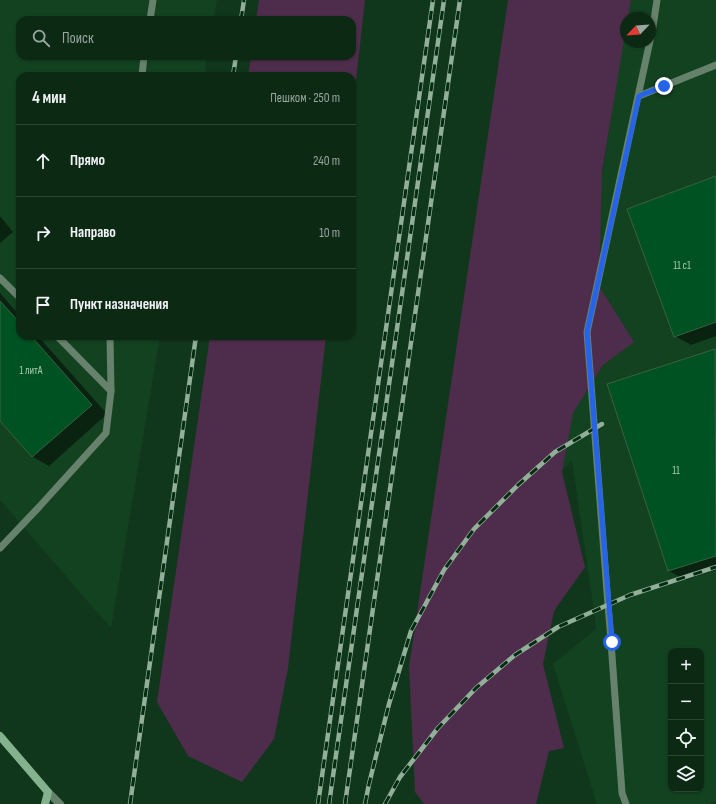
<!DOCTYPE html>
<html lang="ru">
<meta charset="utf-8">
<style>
:root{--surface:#0c2914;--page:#1a3522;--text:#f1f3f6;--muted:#9aa6a0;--line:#2c4534}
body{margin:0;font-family:"Sofia Sans Condensed",sans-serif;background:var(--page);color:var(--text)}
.controls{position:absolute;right:12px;bottom:12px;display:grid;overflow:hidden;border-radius:8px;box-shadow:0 1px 3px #0004}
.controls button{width:36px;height:36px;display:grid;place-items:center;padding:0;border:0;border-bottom:1px solid var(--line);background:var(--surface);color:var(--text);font:20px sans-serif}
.compass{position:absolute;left:620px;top:12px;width:36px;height:36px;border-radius:50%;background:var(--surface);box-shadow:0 1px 3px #0004;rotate:245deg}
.stop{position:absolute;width:12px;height:12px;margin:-9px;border:3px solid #2563eb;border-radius:50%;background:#fff}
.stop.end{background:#2563eb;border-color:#fff;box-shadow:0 1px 4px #0008}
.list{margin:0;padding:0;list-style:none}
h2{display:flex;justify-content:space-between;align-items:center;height:52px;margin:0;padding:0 16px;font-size:17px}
h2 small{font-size:13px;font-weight:400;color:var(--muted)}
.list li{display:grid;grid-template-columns:26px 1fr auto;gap:12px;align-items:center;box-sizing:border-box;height:72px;padding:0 16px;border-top:1px solid var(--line)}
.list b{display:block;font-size:15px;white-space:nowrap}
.list em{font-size:13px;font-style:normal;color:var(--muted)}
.icon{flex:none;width:22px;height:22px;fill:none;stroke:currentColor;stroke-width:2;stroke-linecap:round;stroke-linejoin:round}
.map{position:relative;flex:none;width:716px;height:804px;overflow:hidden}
.search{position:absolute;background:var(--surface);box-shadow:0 1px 3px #0004;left:16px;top:16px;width:340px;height:44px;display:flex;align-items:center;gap:10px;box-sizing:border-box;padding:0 14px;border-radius:12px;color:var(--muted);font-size:15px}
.panel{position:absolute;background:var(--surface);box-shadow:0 1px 3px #0004;left:16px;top:72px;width:340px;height:268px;border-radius:12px}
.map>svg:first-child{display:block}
.built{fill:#134221;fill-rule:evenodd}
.green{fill:#4e2c4b}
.shadow{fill:#0007}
.building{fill:#015222;stroke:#3a6043}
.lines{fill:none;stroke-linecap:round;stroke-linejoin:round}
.lane{stroke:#66826c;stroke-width:7}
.street{stroke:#66826c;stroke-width:8}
.secondary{stroke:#85b28e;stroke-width:8}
.rail-casing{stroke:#92af99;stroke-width:4.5}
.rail{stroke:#042c12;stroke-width:3;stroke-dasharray:9;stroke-linecap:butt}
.route{stroke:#2563eb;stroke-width:5}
.labels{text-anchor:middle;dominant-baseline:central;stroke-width:3;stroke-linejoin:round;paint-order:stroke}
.number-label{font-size:11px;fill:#a6cbb1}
</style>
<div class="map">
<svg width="716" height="804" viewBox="0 0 716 804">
<rect width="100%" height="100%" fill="#10371b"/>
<g class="built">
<polygon points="0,0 217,0 213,20 20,20 20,56 207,56 204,76 20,76 20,336 160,336 111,628 0,500"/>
<path d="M629 0H716V801L709 804H597L553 664 596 629 594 611 572 461 528 501 569 393ZM626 18H650V42H626ZM671 651H701V789H671Z"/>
</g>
<g class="green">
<polygon points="259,0 365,0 352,115 352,76 248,76 251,56 352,56 352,20 256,20"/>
<polygon points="508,0 631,0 628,18 626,18 626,28 602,172 599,286 634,342 603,365 573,413 562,472 585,567 554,611 543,664 564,748 549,751 536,804 424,804 415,792 409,667"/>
<polygon points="210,336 326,336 288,668 274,739 242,782 188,756 157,702"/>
</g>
<g class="shadow">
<polygon points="716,177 716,336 691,345 675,336"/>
<polygon points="0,216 13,232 0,243"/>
<polygon points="0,293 20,316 20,336 38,336 107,414 49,466 33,457 0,419"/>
<polygon points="715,350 716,570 685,580 669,571 609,384"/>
</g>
<g class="building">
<polygon points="716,176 716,322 674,337 627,209"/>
<polygon points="0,301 20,323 20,336 31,336 92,405 32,457 0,421"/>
<polygon points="715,349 716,556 668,571 607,384"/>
</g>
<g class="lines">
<g class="lane">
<polyline points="150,20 153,0"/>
<polyline points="142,76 144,56"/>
<polyline points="639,96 716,65"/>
<polyline points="0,278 20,298"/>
<polyline points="110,336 111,391"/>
<polyline points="0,548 39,507 106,433 111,391 57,336"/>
<polyline points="626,804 622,793 610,628 608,605 587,332 653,27 657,0"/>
</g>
<polyline class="street" points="48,792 60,804"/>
<polyline class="secondary" points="0,736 48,792 45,804"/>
<defs>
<g id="rail">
<polyline points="241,20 244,0"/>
<polyline points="233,76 236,56"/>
<polyline points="130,804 196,336"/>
<polyline points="318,804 433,0"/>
<polyline points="329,804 444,0"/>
<polyline points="345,804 460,0"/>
<polyline points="365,804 369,784 389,704 411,631 444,570 474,529 518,485 555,452 602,424"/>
<polyline points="385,804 400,777 438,728 476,688 515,655 558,627 630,595 716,567"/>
</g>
</defs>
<use href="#rail" class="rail-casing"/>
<use href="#rail" class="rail"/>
</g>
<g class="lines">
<polyline class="route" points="612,642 587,332 639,96 664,86"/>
</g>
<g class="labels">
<g class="number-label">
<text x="682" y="265">11 с1</text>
<text x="31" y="370">1 литА</text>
<text x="676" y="470">11</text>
</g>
</g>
</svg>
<div class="controls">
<button>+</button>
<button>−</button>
<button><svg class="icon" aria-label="locate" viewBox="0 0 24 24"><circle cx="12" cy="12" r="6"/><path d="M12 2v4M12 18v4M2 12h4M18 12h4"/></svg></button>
<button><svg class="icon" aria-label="layers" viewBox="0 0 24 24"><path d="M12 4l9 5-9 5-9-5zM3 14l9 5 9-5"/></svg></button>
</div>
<svg class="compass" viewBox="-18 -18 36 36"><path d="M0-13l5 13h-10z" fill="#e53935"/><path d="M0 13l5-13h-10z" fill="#9aa6a0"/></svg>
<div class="stop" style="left:612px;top:642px"></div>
<div class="stop end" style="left:664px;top:86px"></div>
<div class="search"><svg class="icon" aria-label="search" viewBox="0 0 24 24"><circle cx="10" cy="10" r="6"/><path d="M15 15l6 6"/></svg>Поиск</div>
<section class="panel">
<h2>4 мин<small>Пешком · 250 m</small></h2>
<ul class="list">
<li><svg class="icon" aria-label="ahead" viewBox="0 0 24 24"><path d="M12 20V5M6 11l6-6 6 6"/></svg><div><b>Прямо</b></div><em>240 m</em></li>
<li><svg class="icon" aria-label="right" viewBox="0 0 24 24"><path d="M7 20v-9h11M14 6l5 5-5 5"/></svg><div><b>Направо</b></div><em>10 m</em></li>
<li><svg class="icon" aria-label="arrive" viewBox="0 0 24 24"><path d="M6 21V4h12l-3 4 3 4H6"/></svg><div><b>Пункт назначения</b></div></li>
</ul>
</section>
</div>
